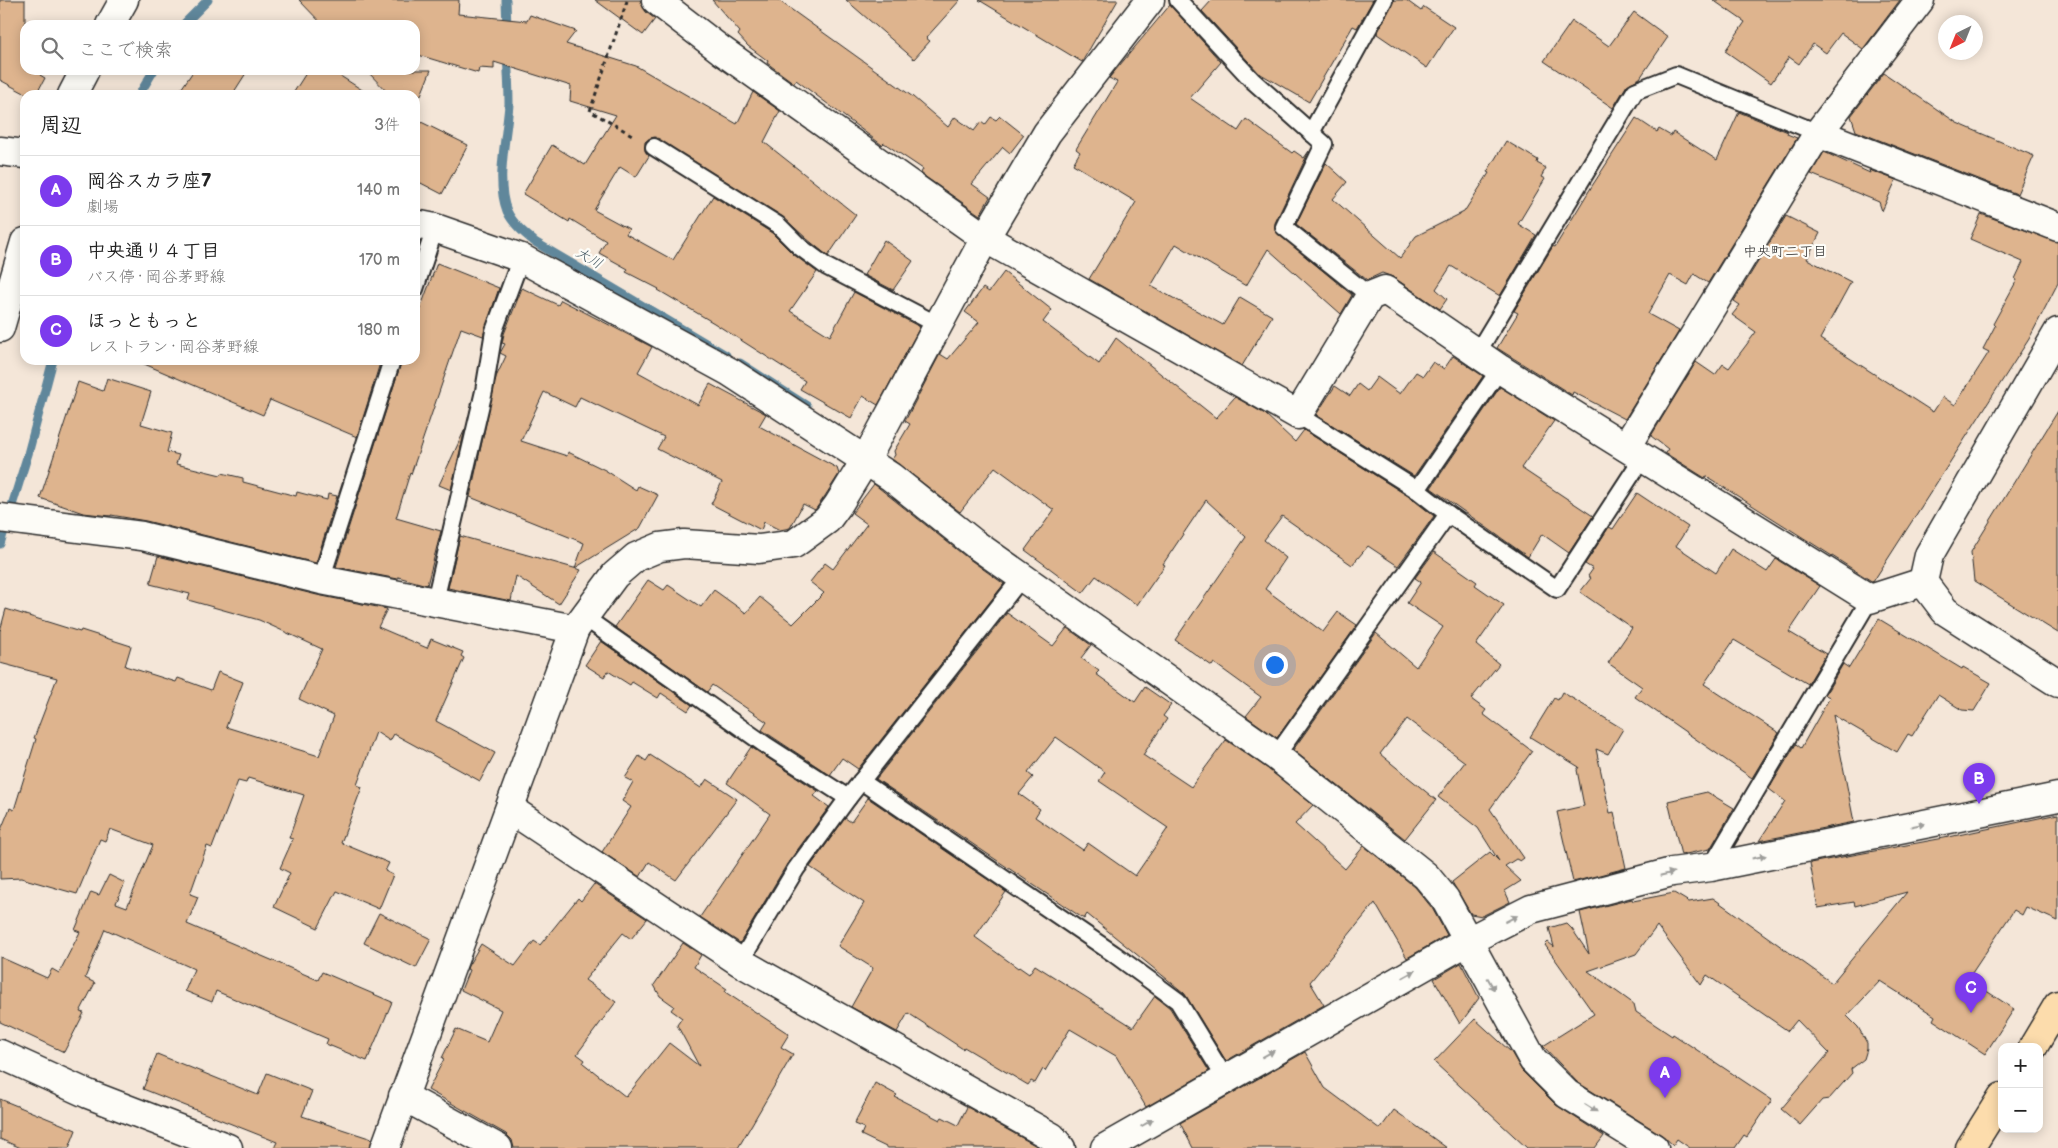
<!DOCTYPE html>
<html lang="ja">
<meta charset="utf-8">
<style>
:root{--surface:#fff;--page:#f6f6f6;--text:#222;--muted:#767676;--line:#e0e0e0;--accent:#7c3aed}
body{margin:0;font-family:"Balsamiq Sans","Klee One",sans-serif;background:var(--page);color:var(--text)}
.controls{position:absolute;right:15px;bottom:15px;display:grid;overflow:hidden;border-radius:10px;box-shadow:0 2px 12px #0003}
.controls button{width:45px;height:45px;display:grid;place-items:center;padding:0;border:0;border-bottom:1px solid var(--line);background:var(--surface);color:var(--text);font:25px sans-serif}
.compass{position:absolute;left:1938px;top:15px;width:45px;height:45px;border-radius:50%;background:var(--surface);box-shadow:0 2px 12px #0003;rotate:223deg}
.you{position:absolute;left:1274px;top:664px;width:18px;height:18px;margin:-12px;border:4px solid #fff;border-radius:50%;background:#1a73e8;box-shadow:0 0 0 8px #1a73e833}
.badge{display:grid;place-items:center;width:32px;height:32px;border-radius:50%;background:var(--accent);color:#fff;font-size:16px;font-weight:700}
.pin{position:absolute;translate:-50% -41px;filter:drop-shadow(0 1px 2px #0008)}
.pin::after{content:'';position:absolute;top:26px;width:18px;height:15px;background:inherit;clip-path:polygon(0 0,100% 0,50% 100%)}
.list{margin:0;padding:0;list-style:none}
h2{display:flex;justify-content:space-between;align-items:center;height:65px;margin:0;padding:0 20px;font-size:21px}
h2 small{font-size:16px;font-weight:400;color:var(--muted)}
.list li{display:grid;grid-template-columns:32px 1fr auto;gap:15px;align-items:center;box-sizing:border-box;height:70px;padding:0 20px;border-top:1px solid var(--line)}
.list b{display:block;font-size:19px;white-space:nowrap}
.list p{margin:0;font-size:16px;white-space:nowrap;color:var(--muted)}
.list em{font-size:16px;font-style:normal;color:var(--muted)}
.icon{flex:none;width:28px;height:28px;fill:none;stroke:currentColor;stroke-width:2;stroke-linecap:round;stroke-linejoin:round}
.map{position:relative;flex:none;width:2058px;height:1148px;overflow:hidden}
.search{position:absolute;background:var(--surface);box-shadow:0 2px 12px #0003;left:20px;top:20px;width:400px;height:55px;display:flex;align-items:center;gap:12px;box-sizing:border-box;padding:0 18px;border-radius:15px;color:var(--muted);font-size:19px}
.panel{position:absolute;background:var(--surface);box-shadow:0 2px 12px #0003;left:20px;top:90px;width:400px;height:275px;border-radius:15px}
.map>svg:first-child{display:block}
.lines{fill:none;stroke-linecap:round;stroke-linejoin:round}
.stream{stroke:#61879b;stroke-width:9}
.building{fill:#deb48e;stroke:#2b2b2b;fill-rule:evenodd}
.lane-casing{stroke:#2b2b2b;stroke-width:20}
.street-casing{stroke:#2b2b2b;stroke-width:31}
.secondary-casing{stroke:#2b2b2b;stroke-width:31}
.primary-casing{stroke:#2b2b2b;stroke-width:31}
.path{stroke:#2b2b2b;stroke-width:3;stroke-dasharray:4 4;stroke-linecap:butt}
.lane{stroke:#fdfcf7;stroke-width:16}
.street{stroke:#fdfcf7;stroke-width:28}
.secondary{stroke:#fdfcf7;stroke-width:28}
.primary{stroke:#fcdcac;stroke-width:28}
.oneway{fill:#9e9e9b}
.labels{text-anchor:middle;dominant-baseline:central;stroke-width:4.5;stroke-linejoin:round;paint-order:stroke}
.neighbourhood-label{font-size:14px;fill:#2b2b2b;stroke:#fdfcf7}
.water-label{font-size:14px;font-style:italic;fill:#465963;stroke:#fdfcf7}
</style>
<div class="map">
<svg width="2058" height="1148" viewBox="0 0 2058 1148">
<rect width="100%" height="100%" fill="#f4e6d8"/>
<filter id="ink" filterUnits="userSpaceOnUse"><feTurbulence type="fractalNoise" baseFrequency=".02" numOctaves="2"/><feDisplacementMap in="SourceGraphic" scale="10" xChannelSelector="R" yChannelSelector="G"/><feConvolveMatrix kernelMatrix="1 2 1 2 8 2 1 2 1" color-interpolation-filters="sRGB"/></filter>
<g filter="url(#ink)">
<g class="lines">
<g class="stream">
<polyline points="506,0 507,29"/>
<polyline points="183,25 208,0"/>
<path d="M507 54C508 71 509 88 509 104 507 136 495 181 507 211 513 224 524 233 535 242L726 355"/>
<polyline points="139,95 154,70"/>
<polyline points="740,363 807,406"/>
<polyline points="0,544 28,454 53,360"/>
</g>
</g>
<g class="building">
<polygon points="0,0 25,0 25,70 40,70 42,71 40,75 45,78 36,95 28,95 0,80"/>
<polygon points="299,0 459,0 458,14 527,21 530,15 576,31 566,44 636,66 737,124 753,92 780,111 764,142 856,215 828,256 807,239 783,217 655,137 650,138 645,142 645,151 649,156 636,177 620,167 594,210 629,229 626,234 673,260 713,196 772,233 793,254 817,272 790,311 830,336 854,292 920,327 878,405 863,396 851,418 800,389 805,381 714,323 658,290 659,289 626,272 628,269 599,253 606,241 570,219 569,222 523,194 552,145 585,165 616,115 570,101 571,86 494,62 494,69 479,68 478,73 415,54 415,25 323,25"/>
<polygon points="595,0 640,0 646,12 655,19 643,35"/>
<polygon points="712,0 778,0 913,97 948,127 955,117 974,131 981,122 985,125 991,117 996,120 1000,116 1024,135 1010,153 1003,147 972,184 990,197 980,215 927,178 921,173 923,169 884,143 882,145 796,80 794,83 767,63 768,61 748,46 738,35 740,32"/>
<polygon points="846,0 960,0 926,38 930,41 914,59"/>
<polygon points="979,0 1118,0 1082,62"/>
<polygon points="1212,0 1373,0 1357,28 1353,26 1309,102 1259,73 1202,11"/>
<polygon points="1394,0 1406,0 1421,11 1424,7 1454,27 1427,68 1377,34"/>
<polygon points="1713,0 1900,0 1863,49 1841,33 1826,53 1813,44 1799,64 1789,57 1771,83 1725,51 1745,22"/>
<polygon points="1170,5 1221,62 1190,98 1238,131 1246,119 1292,153 1294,151 1304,158 1309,151 1275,223 1275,231 1352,295 1341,314 1268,249 1246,286 1176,244 1151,286 1223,325 1240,297 1272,316 1242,366 1089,279 1136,202 1073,164 1080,152 1076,149 1117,82 1109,78"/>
<polygon points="1634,12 1668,37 1640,78 1627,85 1613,108 1544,61 1572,21 1609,46"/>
<polygon points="194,70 248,70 232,95 177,95"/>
<polygon points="308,70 331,70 370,95 292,95"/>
<polygon points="366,70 431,70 421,95 390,95"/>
<polygon points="1884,73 1957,123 2034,156 2017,194 1856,131 1851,116"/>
<polygon points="1739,112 1788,132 1787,134 1797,138 1708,283 1694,274 1688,285 1670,275 1648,314 1679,331 1625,419 1573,392 1572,395 1497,348 1518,313 1514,311 1553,246 1555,247 1592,186 1636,118 1657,132 1659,129 1671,136 1673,132 1717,160"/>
<polygon points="415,119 468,145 442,194 415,180"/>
<polygon points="1506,141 1538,160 1537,163 1546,168 1541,177 1545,179 1518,224 1536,235 1500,296 1451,266 1436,289 1447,299 1440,309 1393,277 1382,273 1367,280 1296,224 1326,163 1347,182 1333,199 1400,258 1416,236 1464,212 1489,173 1487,172"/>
<polygon points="1824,152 1870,173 1869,170 1896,180 1882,211 1879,202 1811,174"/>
<polygon points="1981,214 2058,242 2058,283 2029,339 1873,582 1706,476 1705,478 1670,456 1665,453 1668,449 1651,436 1696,362 1715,375 1723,364 1729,368 1756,332 1732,315 1740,305 1734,301 1786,216 1820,233 1807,259 1851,282 1820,339 1933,412 1943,397 1955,405 1989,352 1983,349 1995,326 1993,324 2017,280 2015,279 2023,262 1970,239"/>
<polygon points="884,240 913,261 893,290 864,275"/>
<polygon points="437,263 499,288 483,336 461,328 411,474 410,473 396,518 441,531 427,585 398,577 398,579 336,567 402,360 415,360 415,323"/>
<polygon points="1004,272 1052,310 1043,322 1099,364 1116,338 1216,418 1235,397 1265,414 1295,442 1304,430 1411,498 1434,516 1398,566 1368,546 1352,565 1282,516 1264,540 1286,558 1265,589 1323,632 1338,612 1357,625 1277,738 1246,716 1261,697 1214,663 1212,666 1175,640 1246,537 1206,500 1163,564 1165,565 1137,605 1096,576 1083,593 1025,550 1054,510 995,467 960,512 892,459 895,455 894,451 910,424 905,421 940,354 948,359 979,322 965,312 983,288 989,292"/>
<polygon points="522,288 558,305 561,300 652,347 638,372 698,405 710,384 766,414 759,426 837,468 839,474 825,496 815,510 803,504 790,528 780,530 764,522 761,530 711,504 722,482 657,449 664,437 580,397 575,407 544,392 521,441 567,456 568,452 605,470 636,490 638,486 658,495 640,528 575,568 584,543 470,497 496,377 506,356 500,353 505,344 502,343 504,334"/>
<polygon points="1453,356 1483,376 1414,476 1316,415 1335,386 1350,396 1358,384 1367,391 1377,377 1400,394 1416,372 1423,376 1433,362 1444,369"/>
<polygon points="135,360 381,360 357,437 270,400 263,415"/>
<polygon points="107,378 151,392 141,424 172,433 167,452 179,455 176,464 221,475 222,473 243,478 243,482 296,496 297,492 327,500 328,494 337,496 316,563 146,521 111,515 111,516 83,513 40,498 78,382 103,391"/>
<polygon points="1500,387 1554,421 1521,468 1593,516 1569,553 1542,534 1528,557 1431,488"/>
<polygon points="2058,411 2058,633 1974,581 1971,552"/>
<polygon points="465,429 451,490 439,485"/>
<polygon points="874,484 965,556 1004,584 858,769 842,758 830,775 762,730 767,722 712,685 707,692 615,627 648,580 664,590 668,585 701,607 714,590 746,613 760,597 793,624 824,593 810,582 825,563 833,569 867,524 852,513"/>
<polygon points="1637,493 1688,527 1676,546 1716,573 1731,549 1767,572 1776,559 1820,586 1789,632 1826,654 1808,684 1734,640 1704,684 1779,733 1752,778 1635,697 1642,687 1608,663 1632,628 1580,592 1591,578 1588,576 1593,569 1585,564 1609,527 1613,529"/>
<polygon points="460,536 467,538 581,570 559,604 516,576 511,601 448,588"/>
<polygon points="1434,552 1477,582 1475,585 1504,605 1476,645 1499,664 1471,699 1486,710 1483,714 1532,751 1490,809 1524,858 1520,861 1516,859 1505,866 1521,881 1505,891 1510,902 1482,916 1471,914 1452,882 1490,852 1499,861 1478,828 1438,797 1465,762 1407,719 1380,754 1436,800 1405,839 1293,750 1376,633 1416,667 1443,627 1407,603 1421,582 1415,578"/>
<polygon points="158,556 317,595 387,609 378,627 427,648 431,639 463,652 461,656 464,658 436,721 495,753 480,781 394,734 390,741 376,732 357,785 362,787 341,843 389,863 385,871 393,875 379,909 337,891 318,928 274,907 290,873 280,868 293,839 289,838 304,795 248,778 246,783 238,781 212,848 207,846 190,894 198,897 187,924 318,980 322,972 392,1002 367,1061 326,1044 328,1039 216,991 212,1002 185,991 194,969 105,929 85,978 95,983 80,1012 84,1013 64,1052 0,1022 0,957 47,978 52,969 59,973 80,932 75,930 91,892 99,895 109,875 125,883 116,903 127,907 153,845 110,829 105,841 100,839 77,894 21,878 0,879 0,832 10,808 14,810 36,739 34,738 57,678 0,663 0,631 6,609 80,632 81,630 131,646 125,666 176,682 178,678 211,690 218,672 243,682 226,727 319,756 334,716 299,699 322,649 259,620 188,600 190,594 150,584"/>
<path d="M1007 613 1053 646 1067 628 1091 645 1081 658 1099 671 1096 674 1135 702 1145 687 1171 705 1163 716 1167 719 1143 755 1191 787 1226 740 1267 768 1313 805 1295 824 1345 869 1364 846 1415 887 1432 908 1447 935 1407 958 1375 903 1310 982 1324 1005 1226 1061 1184 993 1087 914 1084 919 876 779ZM1056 737 1105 772 1099 781 1168 828 1135 876 1088 843 1083 850 1035 817 1040 809 1019 794 1033 777 1028 773Z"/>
<polygon points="1879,619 1962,669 1963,667 1991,683 1974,711 1962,710 1938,695 1912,736 1908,734 1897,752 1833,715 1854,822 1759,841 1785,801 1769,789 1796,744 1801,748 1830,697 1825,695 1843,664 1849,668"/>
<polygon points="601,641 692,705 688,711 661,693 658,698 632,682 630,685 608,671 604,677 585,665"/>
<polygon points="1562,692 1623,729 1608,754 1596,749 1610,813 1614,812 1626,868 1573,882 1557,812 1584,806 1577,770 1579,767 1530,737 1554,698 1558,700"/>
<polygon points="751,747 818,791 814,796 829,807 787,864 740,943 700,917 770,814 727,783"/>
<polygon points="650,755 701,788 707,779 737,799 676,880 649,862 640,877 602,852 631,807 622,801 633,782 625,778 639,756 646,761"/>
<polygon points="1707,792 1734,808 1710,849 1681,855 1668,801"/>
<polygon points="868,798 1006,892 975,937 1018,968 1019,967 1029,974 1035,965 1133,1027 1155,996 1170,1008 1209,1071 1146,1107 1116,1056 1070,1029 1045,1071 1043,1069 1035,1083 1031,1081 1028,1085 964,1047 963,1049 908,1013 897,1032 851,1007 873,968 838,946 864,903 810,867 845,818 851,822"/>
<polygon points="2058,814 2058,921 2026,907 2022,915 2014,910 1968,979 2014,1009 1985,1054 1933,1020 1935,1016 1880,981 1847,1016 1858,1027 1867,1043 1867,1049 1864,1059 1851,1069 1852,1073 1829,1099 1822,1100 1800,1125 1781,1109 1829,1053 1797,1020 1788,1031 1707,975 1701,985 1657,926 1636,954 1588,971 1634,1004 1636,1012 1672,1036 1673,1034 1772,1100 1747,1137 1744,1135 1735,1148 1690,1148 1677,1139 1673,1145 1662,1135 1577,1082 1543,1046 1594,1014 1545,945 1548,942 1554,947 1549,928 1566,923 1572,929 1589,954 1580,912 1632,899 1633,901 1674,893 1689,902 1713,898 1832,983 1907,892 1855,906 1854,902 1818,908 1810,863 1944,838"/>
<polygon points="594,884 647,919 631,939 623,933 585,980 616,1002 577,1054 585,1060 583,1063 626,1097 669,1043 699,1066 677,1025 682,1018 671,1010 674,1006 660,996 654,985 683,943 701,955 694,967 727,989 725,992 789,1034 781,1047 793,1054 738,1148 514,1148 512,1140 506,1134 428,1090 444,1059 442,1058 456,1029 487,1042 501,1010 461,990 469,970 467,969 468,966 481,944 515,966 534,941 540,945 578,898 581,901"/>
<polygon points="379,913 431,939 416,968 364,943"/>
<polygon points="1461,963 1479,998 1460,1024 1434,979"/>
<polygon points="1475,1019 1511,1052 1522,1071 1556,1105 1604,1136 1595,1148 1527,1148 1434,1062"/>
<polygon points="1305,1052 1325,1088 1380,1129 1394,1110 1447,1148 1193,1148 1180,1123"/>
<polygon points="157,1054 258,1095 267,1073 312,1091 302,1116 372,1139 370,1148 274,1148 277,1142 143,1089"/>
<polygon points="875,1083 897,1095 895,1097 940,1120 942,1117 958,1125 967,1107 1040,1148 888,1148 861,1135 864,1128 854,1124"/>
<polygon points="0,1099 76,1130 69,1148 21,1148 0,1139"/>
</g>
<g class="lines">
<defs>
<g id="lane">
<polyline points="1178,0 1252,80 1324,144 1284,227 1370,296"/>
<polyline points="1311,133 1384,0"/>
<polyline points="654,147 778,225 800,247 827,267 938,325"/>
<polyline points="415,289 435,228"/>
<polyline points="1477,353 1635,91 1676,75 1818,133"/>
<polyline points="1298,415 1417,490 1448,514 1557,589 1643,457"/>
<polyline points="1417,490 1500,369"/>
<polyline points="321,580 392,360"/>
<polyline points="435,601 484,391 494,331 521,258"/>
<polyline points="584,617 767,746 848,798"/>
<polyline points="1276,756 1448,514"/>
<polyline points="861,781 1114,954 1178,1001 1225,1078"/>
<polyline points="1711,867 1870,599"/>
<polyline points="740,962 796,869 848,798 1022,577"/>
</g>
<g id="street">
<polyline points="656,0 721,50 985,238 1298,415 1370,296 1385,290 1500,369 1870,599 1923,582"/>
<polyline points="1818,133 2058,227"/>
<polyline points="0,151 25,154"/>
<polyline points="415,224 435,228 521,258 730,372 891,477 975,544 1276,756 1426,876 1445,899 1533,1060 1567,1094 1654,1148"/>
<polyline points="1626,447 1818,133 1920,0"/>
<polyline points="0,518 142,536 321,580 575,629"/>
<polyline points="510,809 740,962 1052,1137 1061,1148"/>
<polyline points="0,1054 88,1094 228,1148"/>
<polyline points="403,1096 498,1148"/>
<polyline points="385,1148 575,629 615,575 636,557 660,547 684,544 759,549 794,544 827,520 838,505 865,461 985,238 1047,133 1150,0"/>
<polyline points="1105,1148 1468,941 1531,909 1672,872 1711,867 2058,797"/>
</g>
<g id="secondary">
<polyline points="110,25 124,0"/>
<polyline points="72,95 85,70"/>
<polyline points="0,328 25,242"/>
<polyline points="2058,332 1929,555 1923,582 1945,611 2058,683"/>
</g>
<g id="primary">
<polyline points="2033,1047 2058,1005"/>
<polyline points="1970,1148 2002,1097"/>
</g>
</defs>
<use href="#lane" class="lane-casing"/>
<use href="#street" class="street-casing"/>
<use href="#secondary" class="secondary-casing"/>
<use href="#primary" class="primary-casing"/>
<polyline class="path" points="627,1 590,111 634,136"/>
<use href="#lane" class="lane"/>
<use href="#street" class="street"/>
<use href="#secondary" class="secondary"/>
<use href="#primary" class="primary"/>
</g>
<defs><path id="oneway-solid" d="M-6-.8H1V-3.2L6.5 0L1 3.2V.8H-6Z" transform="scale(1.25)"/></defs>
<g class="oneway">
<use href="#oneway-solid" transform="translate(1918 825) rotate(-11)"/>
<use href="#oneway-solid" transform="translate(1759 857) rotate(-11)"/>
<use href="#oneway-solid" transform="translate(1667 874) rotate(-14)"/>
<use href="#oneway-solid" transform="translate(1511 919) rotate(-27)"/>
<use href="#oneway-solid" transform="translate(1409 974) rotate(-29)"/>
<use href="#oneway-solid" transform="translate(1491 984) rotate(61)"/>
<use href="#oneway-solid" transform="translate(1268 1054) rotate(-29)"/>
<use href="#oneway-solid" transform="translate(1591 1108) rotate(32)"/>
<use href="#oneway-solid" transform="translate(1147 1123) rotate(-30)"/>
</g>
</g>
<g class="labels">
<g class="neighbourhood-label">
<text x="1785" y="251">中央町二丁目</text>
</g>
<g class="water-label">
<text transform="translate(589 258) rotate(30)">大川</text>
</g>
</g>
</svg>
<div class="controls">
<button>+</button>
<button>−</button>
</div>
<svg class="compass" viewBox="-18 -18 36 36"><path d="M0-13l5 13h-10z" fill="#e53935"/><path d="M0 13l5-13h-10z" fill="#767676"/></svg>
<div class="you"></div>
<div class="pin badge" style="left:1665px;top:1098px">A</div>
<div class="pin badge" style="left:1979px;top:804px">B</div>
<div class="pin badge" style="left:1971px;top:1013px">C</div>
<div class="search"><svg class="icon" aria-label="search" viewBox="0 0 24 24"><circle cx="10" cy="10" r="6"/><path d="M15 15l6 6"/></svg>ここで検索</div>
<section class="panel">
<h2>周辺<small>3件</small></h2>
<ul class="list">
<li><span class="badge">A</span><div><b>岡谷スカラ座7</b><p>劇場</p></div><em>140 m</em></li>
<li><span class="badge">B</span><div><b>中央通り４丁目</b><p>バス停 · 岡谷茅野線</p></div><em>170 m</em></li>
<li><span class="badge">C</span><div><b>ほっともっと</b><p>レストラン · 岡谷茅野線</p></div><em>180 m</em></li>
</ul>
</section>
</div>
